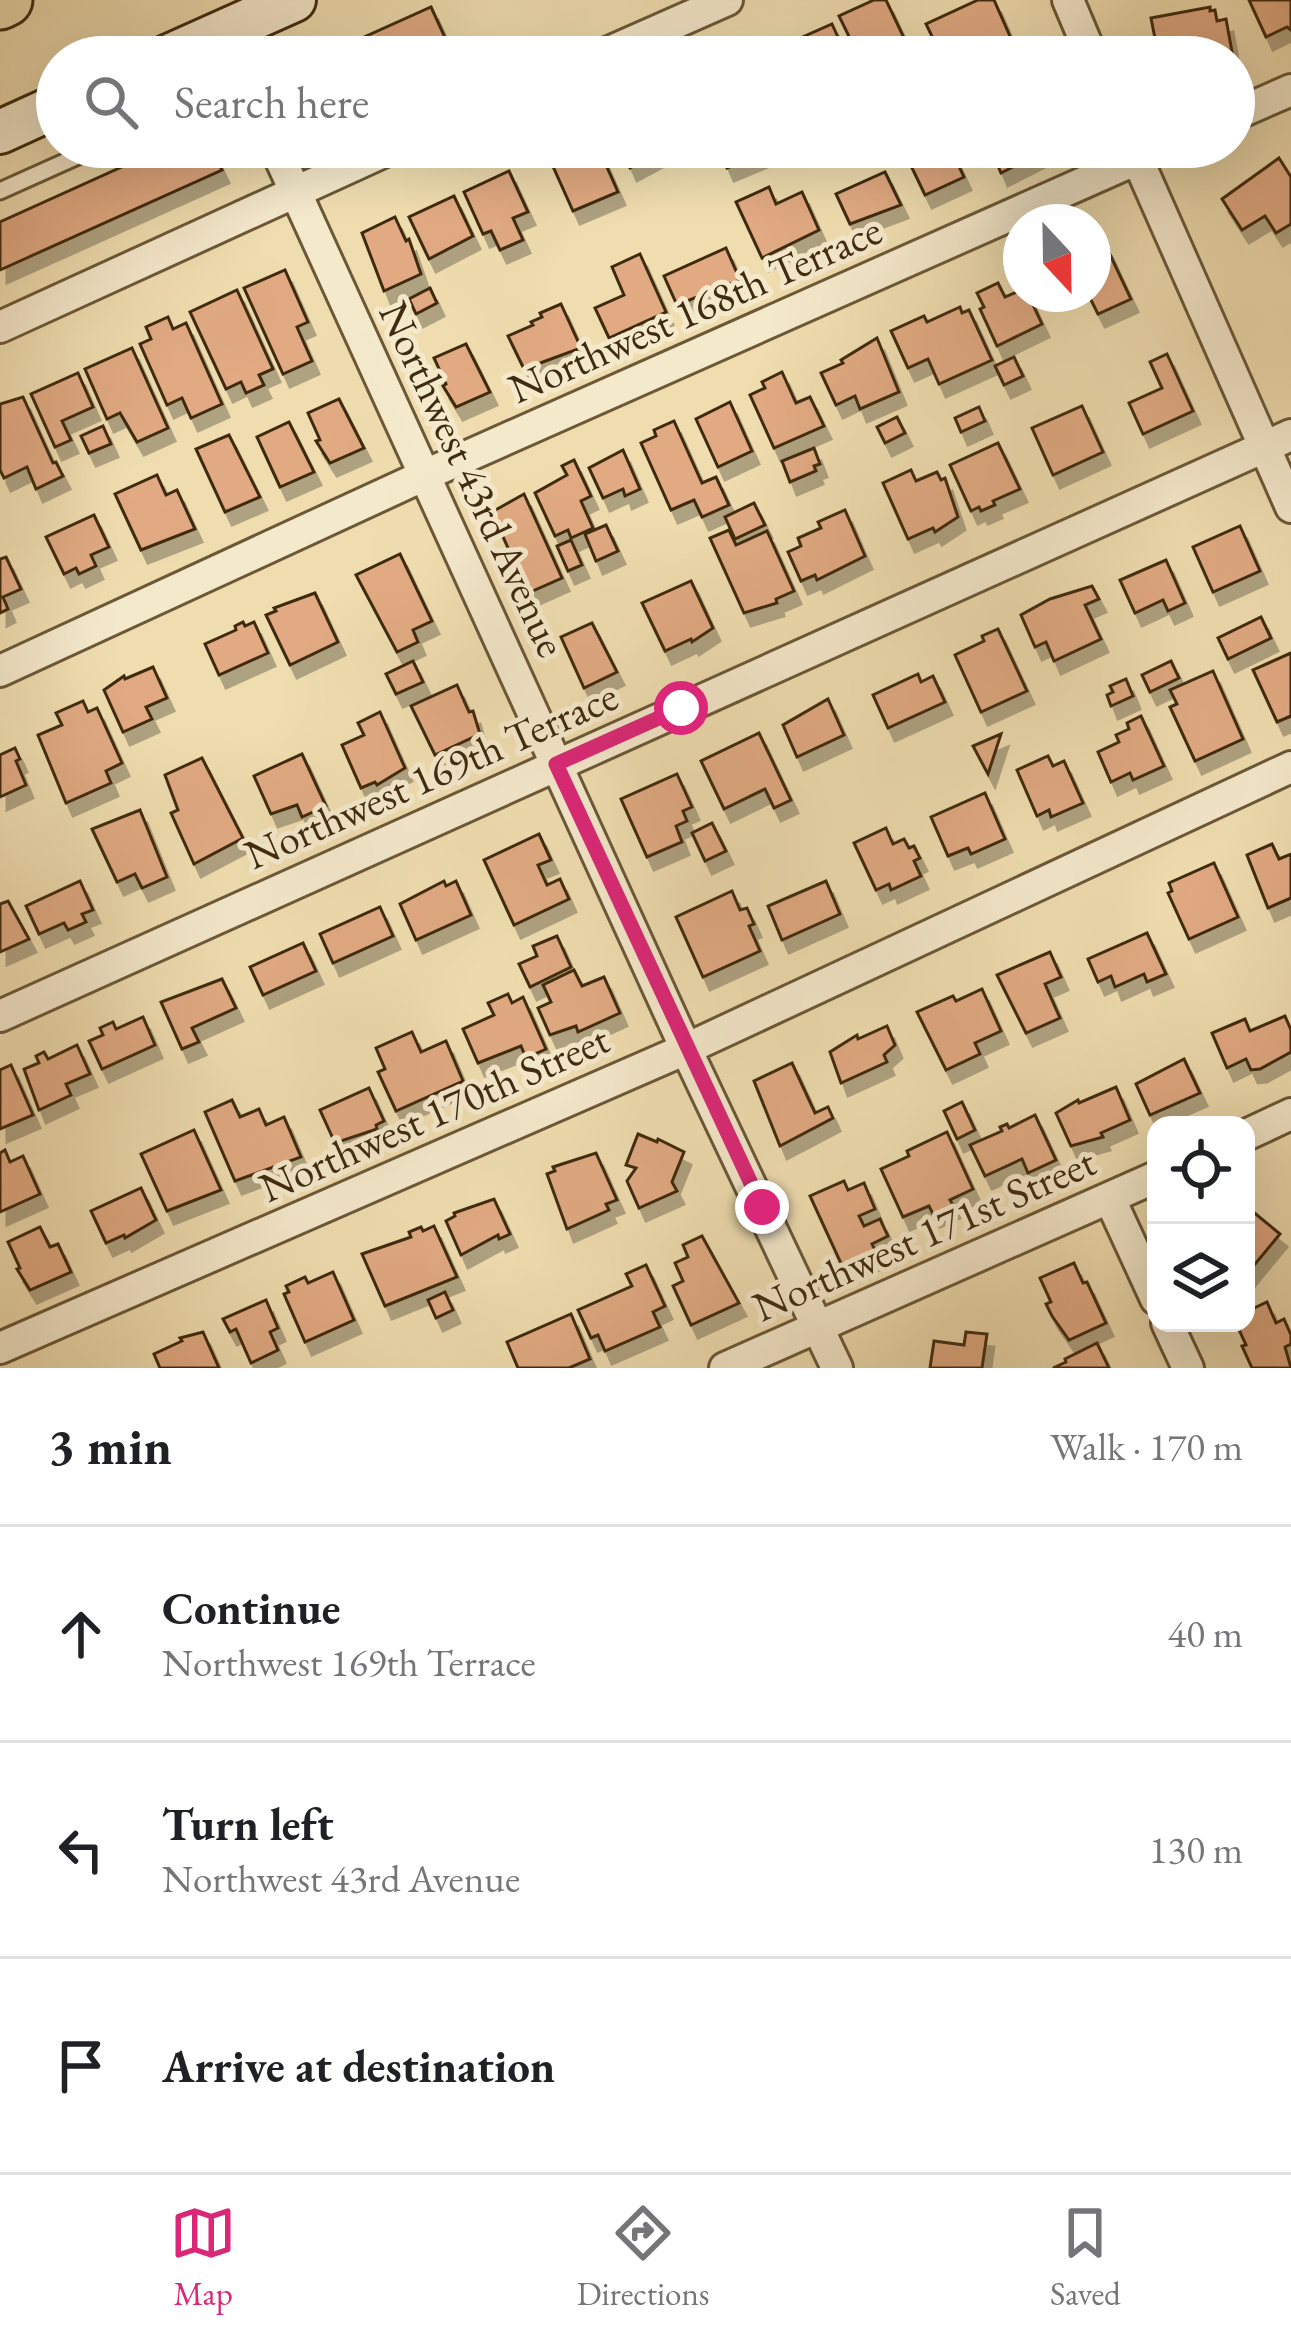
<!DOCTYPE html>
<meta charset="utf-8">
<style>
:root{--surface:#fff;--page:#f2f2f2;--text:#202124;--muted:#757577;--line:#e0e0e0;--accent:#db2777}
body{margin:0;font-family:"EB Garamond",serif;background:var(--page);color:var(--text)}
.controls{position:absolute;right:36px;bottom:36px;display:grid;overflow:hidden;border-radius:24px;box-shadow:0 12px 48px #0002}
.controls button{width:108px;height:108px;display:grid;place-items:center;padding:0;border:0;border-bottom:3px solid var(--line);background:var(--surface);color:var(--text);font:60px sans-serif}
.compass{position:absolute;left:1003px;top:204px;width:108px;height:108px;border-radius:50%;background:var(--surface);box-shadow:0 12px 48px #0002;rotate:158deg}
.stop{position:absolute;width:36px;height:36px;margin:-27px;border:9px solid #db2777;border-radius:50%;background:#fff}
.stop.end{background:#db2777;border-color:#fff;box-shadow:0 3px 12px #0008}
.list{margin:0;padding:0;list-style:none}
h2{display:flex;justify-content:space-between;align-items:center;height:156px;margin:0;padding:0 48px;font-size:51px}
h2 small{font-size:39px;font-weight:400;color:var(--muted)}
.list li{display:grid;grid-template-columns:78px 1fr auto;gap:36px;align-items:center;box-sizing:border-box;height:216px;padding:0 48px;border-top:3px solid var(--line)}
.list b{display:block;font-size:45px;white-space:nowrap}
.list p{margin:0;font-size:39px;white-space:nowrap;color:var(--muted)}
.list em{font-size:39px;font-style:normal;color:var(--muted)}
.icon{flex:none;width:66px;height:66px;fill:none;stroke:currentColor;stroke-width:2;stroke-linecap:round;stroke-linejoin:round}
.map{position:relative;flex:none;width:1291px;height:1368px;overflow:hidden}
.search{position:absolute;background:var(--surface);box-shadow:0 12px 48px #0002;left:36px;right:36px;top:36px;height:132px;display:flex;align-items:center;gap:30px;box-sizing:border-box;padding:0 42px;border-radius:66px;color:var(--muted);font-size:45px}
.sheet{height:804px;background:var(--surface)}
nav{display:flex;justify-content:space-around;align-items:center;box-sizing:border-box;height:168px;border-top:3px solid var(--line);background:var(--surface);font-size:33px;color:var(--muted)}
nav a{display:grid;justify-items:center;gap:6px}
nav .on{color:var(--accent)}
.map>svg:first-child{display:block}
.building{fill:#e1aa83;stroke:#3f2b0f;stroke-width:3;filter:url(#shadow)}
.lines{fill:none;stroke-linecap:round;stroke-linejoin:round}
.lane-casing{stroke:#6b5837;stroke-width:21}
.street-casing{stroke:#6b5837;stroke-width:36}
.secondary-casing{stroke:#3f2b0f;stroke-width:48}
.highway-casing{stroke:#3f2b0f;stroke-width:57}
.lane{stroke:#f5e9cc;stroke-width:15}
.street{stroke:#f5e9cc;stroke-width:30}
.secondary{stroke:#f5e9cc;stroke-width:42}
.highway{stroke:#efddb0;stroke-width:51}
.route{stroke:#db2777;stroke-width:15}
.labels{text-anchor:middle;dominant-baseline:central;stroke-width:10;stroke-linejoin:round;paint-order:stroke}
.street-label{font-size:42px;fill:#3f2b0f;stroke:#f5e9cc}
</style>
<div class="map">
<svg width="1291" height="1368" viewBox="0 0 1291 1368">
<defs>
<filter id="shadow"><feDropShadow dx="7" dy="13" stdDeviation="0" flood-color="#0004"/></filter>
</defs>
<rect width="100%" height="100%" fill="#efddb0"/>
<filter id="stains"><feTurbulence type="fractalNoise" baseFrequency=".00167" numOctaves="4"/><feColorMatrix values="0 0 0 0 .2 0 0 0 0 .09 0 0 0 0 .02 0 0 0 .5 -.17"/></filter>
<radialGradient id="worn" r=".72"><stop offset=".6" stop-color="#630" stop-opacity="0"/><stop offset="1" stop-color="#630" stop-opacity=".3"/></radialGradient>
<g class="building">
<polygon points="874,0 886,0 905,40 874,57 859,57 839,16"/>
<polygon points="978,0 994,0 1013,43 982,57 942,57 926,24"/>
<polygon points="1249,0 1291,0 1291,30 1287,27 1266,37"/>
<polygon points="431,7 454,57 358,57 351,43"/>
<polygon points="1210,7 1210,11 1215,10 1217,21 1226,19 1233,57 1214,57 1213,49 1158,54 1151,18"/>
<polygon points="832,24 847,57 793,57 787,44"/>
<polygon points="166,147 211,147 222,170 0,270 0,222"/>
<polygon points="561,147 598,147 618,192 573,211 547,153"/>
<polygon points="621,147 669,147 630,168"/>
<polygon points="744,147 758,147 761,154 727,168 722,156"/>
<polygon points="902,147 950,147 964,177 925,195"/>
<polygon points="990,147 1052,147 1001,173"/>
<polygon points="1279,158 1291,177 1291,224 1276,233 1265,216 1242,230 1222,199"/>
<polygon points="509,171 528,212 513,218 523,240 500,250 491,231 483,234 464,192"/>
<polygon points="885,172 901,205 850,224 836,194"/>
<polygon points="769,187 776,204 802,192 819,230 762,258 736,202"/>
<polygon points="454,196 473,236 429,259 409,217"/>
<polygon points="395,217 406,241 409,239 421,274 384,291 362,233"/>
<polygon points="1105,244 1131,299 1098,314 1088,294 1093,294 1093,249"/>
<polygon points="726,248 740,280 677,305 664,276"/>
<polygon points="640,254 666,312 609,338 595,308 624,295 612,267"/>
<polygon points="285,270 308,322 297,327 312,361 283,374 244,288"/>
<polygon points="998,283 1005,297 1021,290 1021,294 1028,294 1042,324 997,346 980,309 984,307 977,293"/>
<polygon points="430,288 437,303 416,314 409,299"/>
<polygon points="237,290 273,369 259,375 264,385 246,393 241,382 226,389 190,312"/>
<polygon points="561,304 581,348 524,369 508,336 533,325 531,322 542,317 540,313"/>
<polygon points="960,307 962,313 969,310 992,360 939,384 928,359 908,368 891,331 924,316 927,322"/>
<polygon points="168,317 173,329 186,323 222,404 191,418 182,398 167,405 140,344 151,339 146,327"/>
<polygon points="877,338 899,392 860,409 855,396 836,405 821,373 843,363 841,360"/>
<polygon points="466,344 490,392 456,407 443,386 446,384 434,358"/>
<polygon points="132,348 168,428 137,442 120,413 107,419 85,369"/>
<polygon points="1167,354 1193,411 1143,434 1129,403 1162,388 1150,362"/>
<polygon points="1014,357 1023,376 1004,385 995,366"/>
<polygon points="782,372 796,403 810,397 824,426 774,448 750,395 765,388 762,382"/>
<polygon points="78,373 93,407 62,421 71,440 55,447 31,394"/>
<polygon points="23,397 53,463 56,462 63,476 36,489 27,467 4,478 0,470 0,404"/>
<polygon points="339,399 364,448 330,463 316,441 320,440 308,413"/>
<polygon points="730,402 752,451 718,467 696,419"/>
<polygon points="1082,406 1103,452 1053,475 1032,428"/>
<polygon points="979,407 985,421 961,432 955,418"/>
<polygon points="897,417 905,433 885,443 877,427"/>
<polygon points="674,421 702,483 716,477 729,505 702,517 694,500 671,510 641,443 656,436 654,430"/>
<polygon points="289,422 314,472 280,487 257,437"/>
<polygon points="103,426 111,444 89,453 81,436"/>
<polygon points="229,435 260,497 225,512 196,449"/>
<polygon points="998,443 1020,489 993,501 995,505 981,511 979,507 971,511 950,465"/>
<polygon points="814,448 820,464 814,466 816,471 790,482 782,461"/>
<polygon points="623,450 640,489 625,496 623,489 603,498 589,468"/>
<polygon points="574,460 591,496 581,501 593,528 571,538 568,530 555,536 535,493 567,475 562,466"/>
<polygon points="911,470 916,481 937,472 941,480 945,478 958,517 935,532 933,528 908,539 883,483"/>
<polygon points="157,475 166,495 177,490 195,529 141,550 115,494"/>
<polygon points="524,494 562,578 528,593 492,512"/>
<polygon points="754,503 765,525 735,539 725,517"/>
<polygon points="845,510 865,556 817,580 815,575 801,581 788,552 801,546 798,538 821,528 818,522"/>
<polygon points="94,515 109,547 91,555 96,566 79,574 76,568 64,574 46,537"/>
<polygon points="606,525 618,551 596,561 585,534"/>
<polygon points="1240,526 1260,571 1213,592 1193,547"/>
<polygon points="729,530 736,545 767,531 794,591 776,599 777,603 744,613 710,538"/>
<polygon points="571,540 582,565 568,571 557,546"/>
<polygon points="400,554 432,621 413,630 418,642 397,652 356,575"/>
<polygon points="6,557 21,589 3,597 8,609 0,613 0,559"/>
<polygon points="1166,560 1185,603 1168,611 1163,600 1135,613 1120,580"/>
<polygon points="691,581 713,628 692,642 691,639 665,651 642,603"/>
<polygon points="1092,586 1099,599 1085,605 1101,639 1054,661 1046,642 1035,647 1021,615 1050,599"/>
<polygon points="315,593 338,642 290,665 266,615 276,611 274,608"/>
<polygon points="1261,617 1271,638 1228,659 1218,638"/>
<polygon points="243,622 245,626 254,622 268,653 219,675 205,644 236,630 235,626"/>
<polygon points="592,623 617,672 584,688 561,637"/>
<polygon points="998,629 1027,691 981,712 955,655 984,641 982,636"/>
<polygon points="1291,653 1291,716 1277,722 1253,670"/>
<polygon points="413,661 423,682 396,694 386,674"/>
<polygon points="1171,661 1179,678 1150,692 1142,675"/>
<polygon points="153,667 167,698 146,707 152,719 123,732 104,690 124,676 125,679"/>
<polygon points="1213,671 1243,739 1195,761 1170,707 1177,704 1170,690"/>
<polygon points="918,674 921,682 933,676 945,702 888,728 873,695"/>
<polygon points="1126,679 1133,696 1111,706 1107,695 1113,692 1110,686"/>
<polygon points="457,685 469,712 473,711 480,734 435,755 411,706"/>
<polygon points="828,699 844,735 797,757 783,725"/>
<polygon points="83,701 88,712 97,708 122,763 106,771 111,783 66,803 38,735 62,725 56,713"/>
<polygon points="380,712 405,768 377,785 375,782 361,788 342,745 364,735 358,723"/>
<polygon points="1141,716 1164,766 1133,780 1130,773 1111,782 1098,752 1119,742 1116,735 1129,729 1127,723"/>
<polygon points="759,733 791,800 774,808 765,789 724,809 701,761"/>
<polygon points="1001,734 988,774 973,746"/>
<polygon points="15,748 20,759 16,761 26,785 0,797 0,755"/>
<polygon points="302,754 326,806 302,817 297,805 271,814 254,776"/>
<polygon points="1048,756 1053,766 1064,761 1083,803 1051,817 1049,810 1037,816 1017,770"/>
<polygon points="202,758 243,838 194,864 171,813 178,810 165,775"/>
<polygon points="677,774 692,807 683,811 687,821 676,826 682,842 647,857 621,799"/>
<polygon points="985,793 1005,839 971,854 968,848 948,856 931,817"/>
<polygon points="140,810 167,877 142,888 135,874 117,882 92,829"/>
<polygon points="712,823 726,851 705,861 692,833"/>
<polygon points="886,828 893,844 904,839 909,848 914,846 920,858 914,861 921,876 891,890 889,884 876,890 854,843"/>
<polygon points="539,834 551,860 538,865 547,885 560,879 569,899 514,925 484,860"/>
<polygon points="1272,844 1279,859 1291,854 1291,898 1268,908 1247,855"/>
<polygon points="1214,863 1238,917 1189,939 1168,893 1172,891 1169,883"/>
<polygon points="80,881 93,910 82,914 86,922 68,930 64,923 39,934 26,906"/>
<polygon points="444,881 446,886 456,881 471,915 416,940 400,904"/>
<polygon points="826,881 840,914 782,940 768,906"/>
<polygon points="732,891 740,910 747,908 754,924 749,926 760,951 703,977 676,917"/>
<polygon points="8,901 29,939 0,952 0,904"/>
<polygon points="380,907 393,936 333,963 320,934"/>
<polygon points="1147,933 1166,974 1147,982 1144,974 1115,987 1111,976 1098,982 1088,959"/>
<polygon points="557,936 571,967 530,987 519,964 537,956 533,946"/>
<polygon points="303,943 316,971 263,995 250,967"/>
<polygon points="1050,952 1061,977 1045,984 1060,1018 1026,1033 997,975"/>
<polygon points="574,970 582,986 604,977 620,1013 578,1032 576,1026 550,1035 538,1008 551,1002 543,985"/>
<polygon points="222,979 236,1008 192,1028 199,1042 182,1049 161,1002"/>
<polygon points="982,989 1001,1031 975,1043 980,1054 946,1070 917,1012 953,996 956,1001"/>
<polygon points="508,994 512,1003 523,997 546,1049 526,1058 521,1046 478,1063 463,1029 494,1015 488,1003"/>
<polygon points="1285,1016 1291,1030 1291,1052 1260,1069 1251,1070 1246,1059 1227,1068 1212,1033 1245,1019 1250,1031"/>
<polygon points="143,1017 155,1045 102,1069 89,1041 103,1035 100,1028 113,1022 116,1029"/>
<polygon points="887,1026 895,1045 884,1055 887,1062 841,1083 830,1052 857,1035 858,1039"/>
<polygon points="412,1032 421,1052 446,1041 463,1081 396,1111 378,1072 385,1069 376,1048"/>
<polygon points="77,1045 90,1074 66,1084 71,1095 39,1110 24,1069 39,1063 36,1056 44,1052 48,1059"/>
<polygon points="1184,1059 1200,1093 1150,1115 1136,1084"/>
<polygon points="792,1063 815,1113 828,1107 833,1118 780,1146 754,1081"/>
<polygon points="11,1065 33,1115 0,1129 0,1070"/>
<polygon points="1116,1087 1130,1120 1101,1133 1103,1137 1071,1146 1056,1113 1078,1100 1079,1103"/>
<polygon points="369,1088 384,1121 376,1125 377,1129 335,1143 320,1110"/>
<polygon points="232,1100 240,1117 259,1109 266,1125 284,1117 301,1157 235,1181 205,1112"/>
<polygon points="962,1102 975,1130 957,1139 944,1111"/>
<polygon points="1035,1115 1056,1160 1028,1173 1022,1159 985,1176 970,1145 1002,1131 1000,1127 1007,1124 1009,1128"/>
<polygon points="194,1130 221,1190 167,1211 141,1154"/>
<polygon points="947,1132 973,1189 950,1200 953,1205 933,1214 929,1206 903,1217 881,1169 909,1156 907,1151"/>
<polygon points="638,1134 657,1142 658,1139 684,1152 672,1182 677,1191 639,1208 627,1181 636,1168 626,1165"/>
<polygon points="5,1150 10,1162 23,1156 40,1194 0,1212 0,1153"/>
<polygon points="596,1153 617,1200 606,1204 609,1210 567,1229 547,1174 555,1171 553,1167"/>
<polygon points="844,1181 848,1190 864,1183 875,1209 859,1216 864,1226 880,1219 888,1236 872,1244 877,1255 844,1270 810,1196"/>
<polygon points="141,1188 156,1220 125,1238 124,1235 106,1243 91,1211"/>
<polygon points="494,1199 510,1234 499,1239 498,1235 461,1255 446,1221 455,1216 454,1213"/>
<polygon points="1246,1206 1280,1234 1246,1275"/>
<polygon points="434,1226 457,1277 385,1306 362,1254 411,1237 409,1232 421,1227 423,1231"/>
<polygon points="40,1227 50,1247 58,1244 71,1272 30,1290 17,1269 20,1268 8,1242"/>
<polygon points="702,1236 739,1303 691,1325 673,1286 683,1281 675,1263 688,1257 683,1245"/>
<polygon points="1074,1263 1083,1283 1087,1282 1106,1323 1069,1340 1052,1316 1046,1304 1051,1302 1040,1278"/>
<polygon points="646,1265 665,1306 653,1312 660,1327 605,1351 598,1335 591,1338 578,1310 632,1286 626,1274"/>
<polygon points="333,1272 354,1320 305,1342 284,1294 289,1292 286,1286 305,1277 308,1283"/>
<polygon points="445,1292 453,1310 436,1318 428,1300"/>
<polygon points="266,1300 278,1328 270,1332 278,1350 251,1363 236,1329 230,1332 223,1319"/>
<polygon points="1267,1302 1276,1323 1284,1319 1291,1335 1291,1344 1285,1347 1291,1368 1252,1368 1242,1346 1246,1345 1236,1323 1246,1323 1246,1312"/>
<polygon points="571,1314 590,1359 569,1368 518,1368 507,1342"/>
<polygon points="203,1332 219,1368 160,1368 154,1354 182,1341 180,1338"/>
<polygon points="966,1332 987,1334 982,1368 930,1368 934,1341 964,1345"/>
<polygon points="1097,1343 1109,1368 1053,1368 1066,1362 1065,1359"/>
</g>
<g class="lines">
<defs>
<polyline id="lane" points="0,191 98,147"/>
<g id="street">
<polyline points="1068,0 1092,57"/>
<polyline points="598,57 727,0"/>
<polyline points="1234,115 1291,90"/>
<polyline points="275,147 686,1049 837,1368"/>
<polyline points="1132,147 1291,507"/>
<polyline points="0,327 394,147"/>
<polyline points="0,671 425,475 1164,147"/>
<polyline points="0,1016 1291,435"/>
<polyline points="1246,1135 1291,1114"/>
<polyline points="1110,1199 1156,1299"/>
<polyline points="1167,1323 1188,1368"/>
<polyline points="0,1348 686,1049 1291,767"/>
<polyline points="725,1368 1156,1177"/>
</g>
<g id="secondary">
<polyline points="167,57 294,0"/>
<polyline points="0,132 57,106"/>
</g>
<polyline id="highway" points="0,3 6,0"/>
</defs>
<use href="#lane" class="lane-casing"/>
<use href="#street" class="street-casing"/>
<use href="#secondary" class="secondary-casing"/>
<use href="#highway" class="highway-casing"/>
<use href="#lane" class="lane"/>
<use href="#street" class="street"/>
<use href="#secondary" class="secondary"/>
<use href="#highway" class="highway"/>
</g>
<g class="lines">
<polyline class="route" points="681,708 556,764 762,1207"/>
</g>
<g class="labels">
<g class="street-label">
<text transform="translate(695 309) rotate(-24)">Northwest 168th Terrace</text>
<text transform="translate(473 479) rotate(65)">Northwest 43rd Avenue</text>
<text transform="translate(431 775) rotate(-24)">Northwest 169th Terrace</text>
<text transform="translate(434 1113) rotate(-24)">Northwest 170th Street</text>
<text transform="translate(924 1234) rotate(-24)">Northwest 171st Street</text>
</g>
</g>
<rect width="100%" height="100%" filter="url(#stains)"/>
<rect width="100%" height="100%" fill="url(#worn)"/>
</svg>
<div class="controls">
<button><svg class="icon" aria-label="locate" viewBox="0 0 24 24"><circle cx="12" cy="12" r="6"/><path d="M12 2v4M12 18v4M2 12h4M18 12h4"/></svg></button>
<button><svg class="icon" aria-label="layers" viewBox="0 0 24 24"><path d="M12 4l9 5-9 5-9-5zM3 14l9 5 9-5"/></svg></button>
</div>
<svg class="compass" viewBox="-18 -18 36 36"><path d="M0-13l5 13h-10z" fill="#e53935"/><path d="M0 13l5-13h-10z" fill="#757577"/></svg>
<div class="stop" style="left:681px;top:708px"></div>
<div class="stop end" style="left:762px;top:1207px"></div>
<div class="search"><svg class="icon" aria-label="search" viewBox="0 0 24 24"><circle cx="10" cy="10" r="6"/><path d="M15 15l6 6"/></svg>Search here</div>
</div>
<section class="sheet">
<h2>3 min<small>Walk · 170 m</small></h2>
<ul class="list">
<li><svg class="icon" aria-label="ahead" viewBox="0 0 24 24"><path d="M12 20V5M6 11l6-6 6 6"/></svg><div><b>Continue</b><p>Northwest 169th Terrace</p></div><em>40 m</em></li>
<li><svg class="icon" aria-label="left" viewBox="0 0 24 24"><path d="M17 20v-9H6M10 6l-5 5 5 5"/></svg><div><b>Turn left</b><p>Northwest 43rd Avenue</p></div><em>130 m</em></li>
<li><svg class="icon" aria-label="arrive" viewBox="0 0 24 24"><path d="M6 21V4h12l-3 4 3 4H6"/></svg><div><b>Arrive at destination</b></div></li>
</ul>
</section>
<nav>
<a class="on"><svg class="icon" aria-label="map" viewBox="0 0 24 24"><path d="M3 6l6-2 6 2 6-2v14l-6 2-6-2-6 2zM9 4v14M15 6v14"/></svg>Map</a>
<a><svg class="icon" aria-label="directions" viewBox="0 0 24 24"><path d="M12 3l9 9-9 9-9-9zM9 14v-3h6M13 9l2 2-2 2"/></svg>Directions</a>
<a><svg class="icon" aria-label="saved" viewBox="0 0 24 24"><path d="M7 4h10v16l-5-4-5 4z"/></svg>Saved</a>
</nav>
